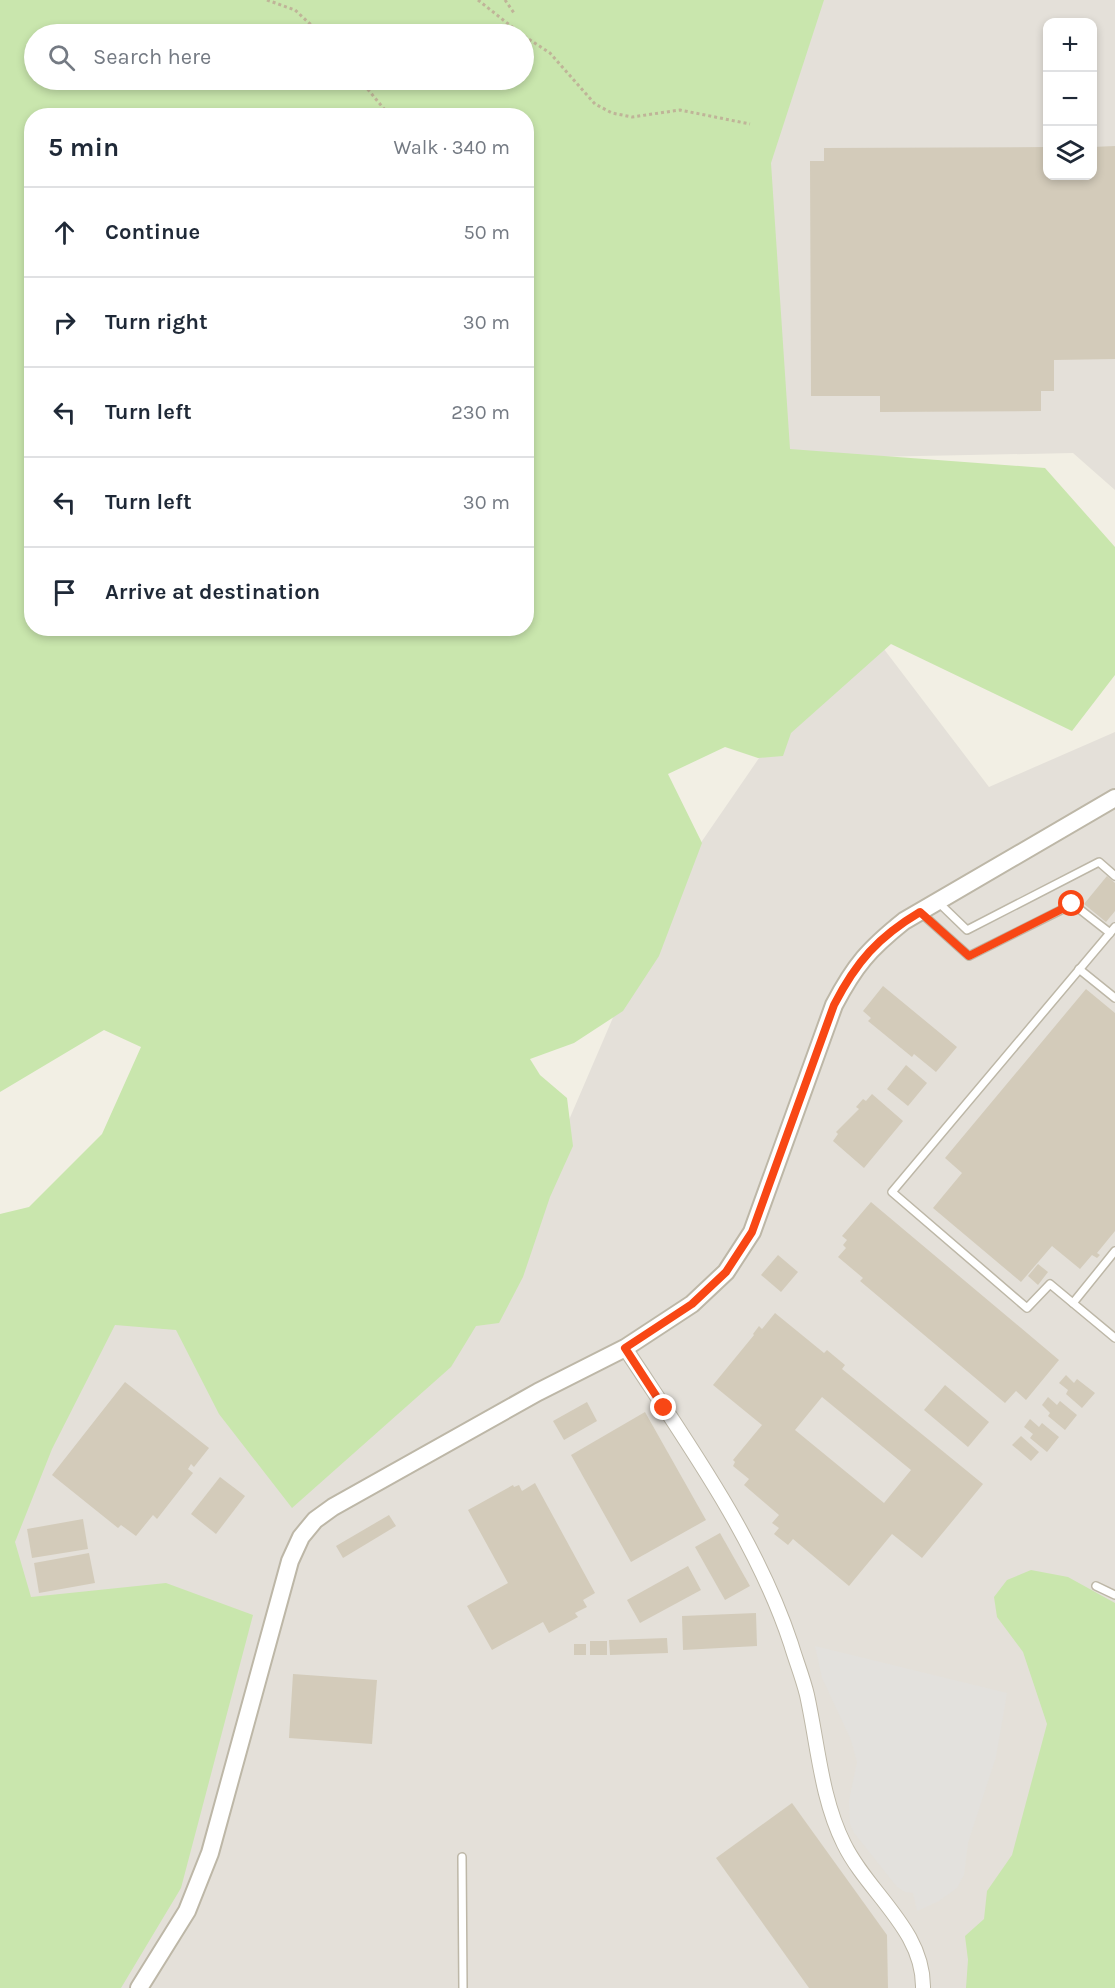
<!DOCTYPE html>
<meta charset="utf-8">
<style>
:root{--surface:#fff;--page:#f2f2f3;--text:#1f2937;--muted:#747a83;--line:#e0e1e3}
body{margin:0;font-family:Karla,sans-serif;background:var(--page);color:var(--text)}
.controls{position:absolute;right:18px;top:18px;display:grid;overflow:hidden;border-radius:12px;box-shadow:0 3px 9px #0003}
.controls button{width:54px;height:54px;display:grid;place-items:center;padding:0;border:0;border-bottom:2px solid var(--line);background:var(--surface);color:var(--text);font:30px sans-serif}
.stop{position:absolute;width:18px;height:18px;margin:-14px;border:4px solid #f84715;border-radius:50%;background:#fff}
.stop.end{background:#f84715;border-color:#fff;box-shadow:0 2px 6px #0008}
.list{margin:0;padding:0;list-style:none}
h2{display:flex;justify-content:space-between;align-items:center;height:78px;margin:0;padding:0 24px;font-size:26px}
h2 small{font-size:20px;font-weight:400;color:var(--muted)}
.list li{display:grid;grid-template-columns:39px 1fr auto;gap:18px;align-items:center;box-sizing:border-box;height:90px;padding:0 24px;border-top:2px solid var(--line)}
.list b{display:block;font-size:22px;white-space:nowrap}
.list em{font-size:20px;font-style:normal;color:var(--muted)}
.icon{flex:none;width:33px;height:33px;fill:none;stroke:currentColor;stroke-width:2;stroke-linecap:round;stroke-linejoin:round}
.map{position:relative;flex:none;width:1115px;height:1988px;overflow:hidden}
.search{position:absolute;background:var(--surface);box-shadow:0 3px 9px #0003;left:24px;top:24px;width:510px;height:66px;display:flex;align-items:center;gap:15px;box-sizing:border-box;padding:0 21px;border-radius:33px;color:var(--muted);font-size:22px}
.panel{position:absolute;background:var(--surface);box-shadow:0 3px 9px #0003;left:24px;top:108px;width:510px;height:528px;border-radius:24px}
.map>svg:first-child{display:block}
.industrial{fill:#e4e0d9;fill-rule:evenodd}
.green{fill:#c9e6ad;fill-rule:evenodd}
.parking{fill:#e3e1dd}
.building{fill:#d3cbba;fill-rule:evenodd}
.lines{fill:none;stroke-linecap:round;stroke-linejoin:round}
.service-casing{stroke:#bdb7a7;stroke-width:10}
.minor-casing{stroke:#bdb7a7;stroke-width:16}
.tertiary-casing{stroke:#bdb7a7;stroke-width:20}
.path{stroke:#bfb498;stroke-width:3;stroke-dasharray:3 3;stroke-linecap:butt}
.service{stroke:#fff;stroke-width:7}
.minor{stroke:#fff;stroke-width:14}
.tertiary{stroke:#fff;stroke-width:16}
.route{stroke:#f84715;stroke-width:8}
</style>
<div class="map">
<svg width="1115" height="1988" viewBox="0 0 1115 1988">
<rect width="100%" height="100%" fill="#f2efe4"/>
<g class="industrial">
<path d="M767 0H1115V490L1073 453 771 459ZM1048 22H1092V176H1048Z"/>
<polygon points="874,636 989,787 1115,732 1115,1988 107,1988 26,1613 0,1532 102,1308 504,1271 667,892 768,745"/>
</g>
<g class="green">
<path d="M0 0H824L771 163 790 449 1045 468 1115 547V675L1072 731 891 644 791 733 783 756 758 758 725 747 668 774 702 843 659 956 623 1011 574 1043 530 1059 540 1075 567 1098 573 1146 550 1197 523 1277 499 1323 476 1326 451 1367 292 1508 219 1414 176 1330 115 1325 52 1449 15 1542 31 1597 166 1583 253 1615 181 1888 121 1988H0V1214L29 1207 102 1134 141 1047 104 1030 0 1092ZM34 34H524V80H34ZM32 116H526V628H32Z"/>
<polygon points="1031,1570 1068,1577 1115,1603 1115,1988 966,1988 968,1960 965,1936 984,1919 987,1891 1012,1855 1047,1724 1023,1652 997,1617 994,1597 1007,1580"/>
</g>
<polygon class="parking" points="815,1646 1007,1693 996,1757 968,1843 964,1875 957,1888 939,1901 917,1911 913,1893 905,1892 897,1887 854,1833 850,1824 849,1801 857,1762 851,1740 822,1678"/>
<g class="building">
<polygon points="1115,146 1115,359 1054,360 1054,391 1041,391 1041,411 880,412 880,396 811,396 810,161 824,161 824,148 1048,147 1048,176 1092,176 1092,147"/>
<polygon points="1107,876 1115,883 1115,911 1106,922 1084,904"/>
<polygon points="883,986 957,1047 936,1072 914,1054 912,1057 868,1021 871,1018 863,1011"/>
<polygon points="1086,989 1115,1013 1115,1231 1097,1253 1100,1255 1097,1258 1092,1255 1080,1269 1052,1246 1021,1282 933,1208 962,1173 945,1158"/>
<polygon points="906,1065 927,1083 908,1106 887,1089"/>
<polygon points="872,1094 903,1121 864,1168 833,1141 838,1134 836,1132 859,1109 856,1107 863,1099 866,1101"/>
<polygon points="871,1202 1059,1360 1026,1400 1016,1391 1005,1403 860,1281 863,1278 838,1257 846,1248 843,1245 847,1240 842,1236"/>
<polygon points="778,1255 798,1272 781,1292 761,1275"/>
<polygon points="1038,1264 1048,1272 1038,1285 1028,1276"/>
<path d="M775 1313 824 1353 827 1350 845 1365 842 1369 983 1484 922 1558 892 1534 849 1586 793 1539 788 1545 774 1534 779 1528 772 1523 779 1515 744 1485 749 1479 733 1466 735 1462 733 1460 762 1425 713 1385 754 1335 753 1334 759 1326 762 1329ZM822 1397 911 1470 884 1503 795 1430Z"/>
<polygon points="1066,1375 1074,1383 1077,1379 1095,1393 1082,1408 1066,1394 1068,1390 1059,1383"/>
<polygon points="125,1382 209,1448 194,1467 191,1464 188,1469 193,1473 157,1519 153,1515 136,1536 121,1525 118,1528 52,1475"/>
<polygon points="945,1385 989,1422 968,1447 924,1410"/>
<polygon points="1048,1397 1057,1405 1060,1401 1077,1415 1065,1430 1048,1416 1050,1413 1042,1405"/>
<polygon points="587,1402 597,1421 564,1440 553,1421"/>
<polygon points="645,1412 706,1520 631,1562 571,1455"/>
<polygon points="1030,1419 1039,1427 1042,1423 1059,1437 1047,1452 1030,1438 1033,1434 1024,1427"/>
<polygon points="1021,1436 1039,1452 1031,1461 1012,1445"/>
<polygon points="220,1477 245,1496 216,1534 191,1514"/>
<polygon points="535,1483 595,1593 583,1600 587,1607 575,1613 578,1617 549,1633 543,1622 492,1650 467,1606 508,1583 468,1510 513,1485 514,1487 519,1485 522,1491"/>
<polygon points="389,1515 396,1526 343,1558 336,1546"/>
<polygon points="83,1519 88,1549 32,1558 27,1529"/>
<polygon points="720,1533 750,1586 725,1600 695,1547"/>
<polygon points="89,1553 95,1583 39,1593 34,1563"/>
<polygon points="688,1566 701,1590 640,1623 627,1600"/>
<polygon points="756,1613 757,1646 683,1650 682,1616"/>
<polygon points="667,1638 668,1653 610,1655 609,1640"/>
<rect x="590" y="1641" width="17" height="14"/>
<rect x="574" y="1644" width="12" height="11"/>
<polygon points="293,1674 377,1680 372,1744 289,1738"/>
<polygon points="792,1803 887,1935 888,1988 809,1988 716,1858"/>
</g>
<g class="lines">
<defs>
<g id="service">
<polyline points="938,902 967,930 1099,862 1115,876"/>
<polyline points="921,913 969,956 1073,904 1110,933"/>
<polyline points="1115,927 892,1192 1027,1308 1050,1284 1115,1338"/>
<polyline points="1079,969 1115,998"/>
<polyline points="1073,1303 1115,1251"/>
<polyline points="1096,1586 1115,1595"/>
<polyline points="462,1857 463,1988"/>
</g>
<path id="minor" d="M625 1348C686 1441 756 1538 791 1644 796 1661 803 1678 807 1695 818 1745 821 1798 844 1844 868 1893 924 1930 923 1988"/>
<path id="tertiary" d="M139 1988 187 1911 210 1853 290 1561 301 1537 315 1520 333 1507 538 1392 625 1348 692 1304 726 1272 752 1232 834 1005C855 965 869 949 904 921L1115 798"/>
</defs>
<use href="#service" class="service-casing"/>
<use href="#minor" class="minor-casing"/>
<use href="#tertiary" class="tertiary-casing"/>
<g class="path">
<polyline points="267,0 295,10 321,34"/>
<polyline points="478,0 521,34"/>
<polyline points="505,0 514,13"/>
<polyline points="524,36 550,53 595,104 612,113 632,117 680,110 750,124"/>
<polyline points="360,80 390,116"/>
</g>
<use href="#service" class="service"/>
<use href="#minor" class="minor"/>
<use href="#tertiary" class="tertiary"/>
</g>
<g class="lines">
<path class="route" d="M664 1408 625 1348 692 1304 726 1272 752 1232 834 1005C856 962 878 937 920 912L969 956 1072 904"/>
</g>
</svg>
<div class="controls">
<button>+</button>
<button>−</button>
<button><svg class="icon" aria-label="layers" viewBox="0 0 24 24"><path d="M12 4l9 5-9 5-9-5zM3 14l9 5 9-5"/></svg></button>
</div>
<div class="stop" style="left:1072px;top:904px"></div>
<div class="stop end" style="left:664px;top:1408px"></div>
<div class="search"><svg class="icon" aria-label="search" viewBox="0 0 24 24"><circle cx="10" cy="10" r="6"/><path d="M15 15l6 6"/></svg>Search here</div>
<section class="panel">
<h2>5 min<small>Walk · 340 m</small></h2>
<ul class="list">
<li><svg class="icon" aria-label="ahead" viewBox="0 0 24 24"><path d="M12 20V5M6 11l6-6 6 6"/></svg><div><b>Continue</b></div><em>50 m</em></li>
<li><svg class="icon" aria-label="right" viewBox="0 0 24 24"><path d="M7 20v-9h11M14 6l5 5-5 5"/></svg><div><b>Turn right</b></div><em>30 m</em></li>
<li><svg class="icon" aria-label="left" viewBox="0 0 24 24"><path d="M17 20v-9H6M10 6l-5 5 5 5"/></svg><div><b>Turn left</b></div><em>230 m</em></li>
<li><svg class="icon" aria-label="left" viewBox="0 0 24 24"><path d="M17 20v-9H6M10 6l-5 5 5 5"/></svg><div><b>Turn left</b></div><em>30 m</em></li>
<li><svg class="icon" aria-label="arrive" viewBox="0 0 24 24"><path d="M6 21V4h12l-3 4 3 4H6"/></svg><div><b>Arrive at destination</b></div></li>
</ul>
</section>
</div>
